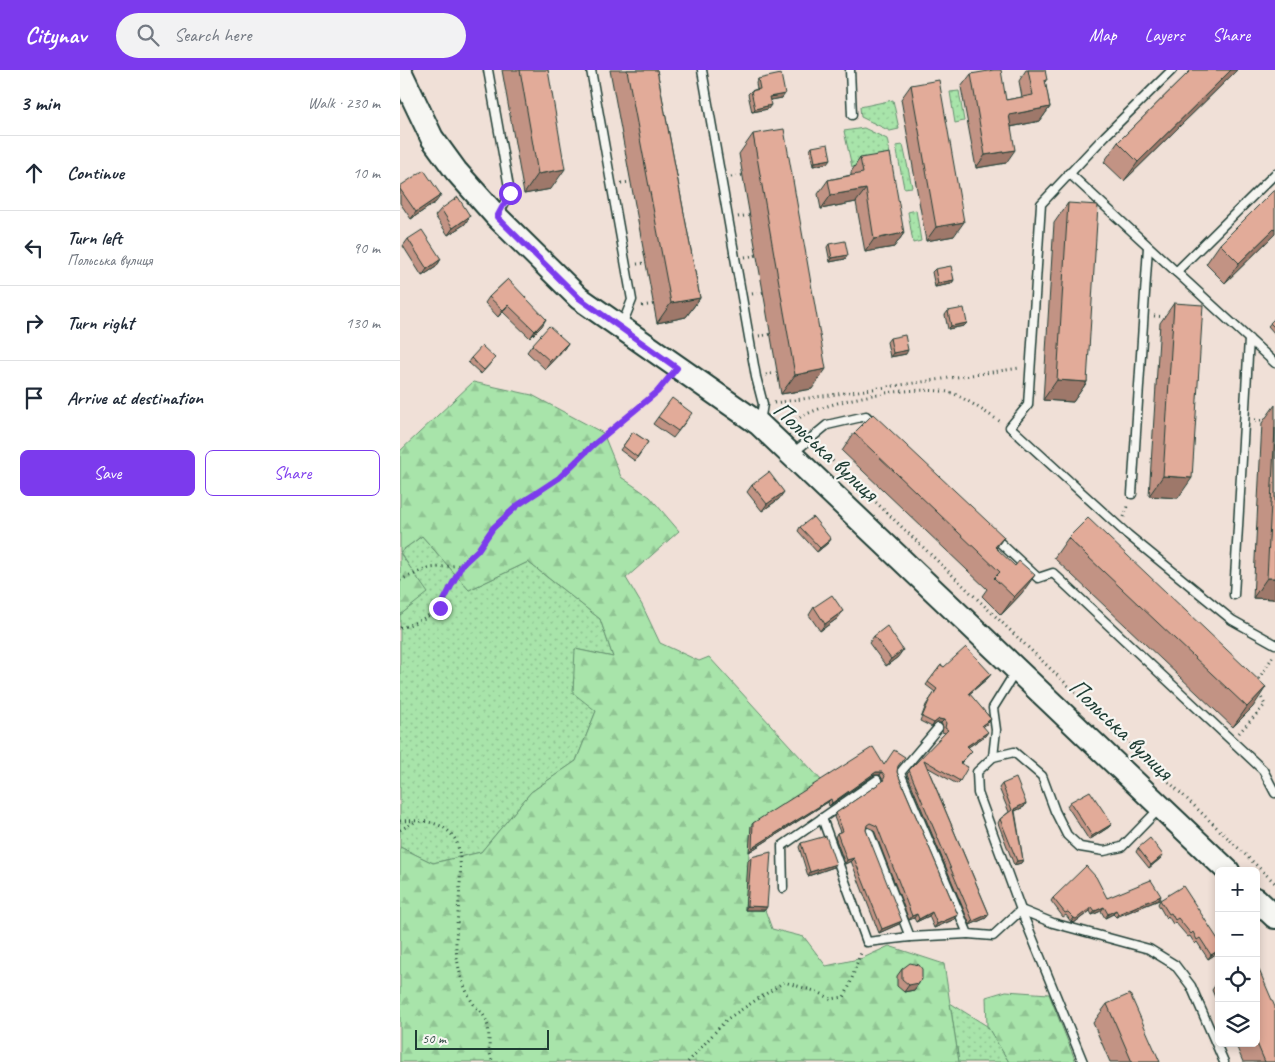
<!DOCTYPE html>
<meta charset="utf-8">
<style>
:root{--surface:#fff;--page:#f2f2f3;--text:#1f2937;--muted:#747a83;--line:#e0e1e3;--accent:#7c3aed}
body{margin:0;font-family:Caveat,sans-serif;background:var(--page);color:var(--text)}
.controls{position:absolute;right:15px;bottom:15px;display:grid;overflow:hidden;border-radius:8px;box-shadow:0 2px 8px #0003}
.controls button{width:45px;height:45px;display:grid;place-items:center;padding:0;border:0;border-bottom:1px solid var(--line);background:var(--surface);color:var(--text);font:25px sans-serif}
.scale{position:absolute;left:15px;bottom:12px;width:134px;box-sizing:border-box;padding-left:5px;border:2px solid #1f3d34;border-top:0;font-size:14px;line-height:18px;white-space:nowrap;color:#1f3d34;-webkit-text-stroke:4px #f6f6f2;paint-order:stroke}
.stop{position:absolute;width:15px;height:15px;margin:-11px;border:4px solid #7c3aed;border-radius:50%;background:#fff}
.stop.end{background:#7c3aed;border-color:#fff;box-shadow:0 1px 5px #0008}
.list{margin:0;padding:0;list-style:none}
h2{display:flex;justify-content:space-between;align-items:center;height:65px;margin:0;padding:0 20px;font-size:21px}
h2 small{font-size:16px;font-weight:400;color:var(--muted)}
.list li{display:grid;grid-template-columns:32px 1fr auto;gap:15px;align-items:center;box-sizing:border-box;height:75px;padding:0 20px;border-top:1px solid var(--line)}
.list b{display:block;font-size:19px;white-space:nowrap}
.list p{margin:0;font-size:16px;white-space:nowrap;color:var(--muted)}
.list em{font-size:16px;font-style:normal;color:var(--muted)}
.actions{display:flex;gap:10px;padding:15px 20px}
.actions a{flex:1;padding:11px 0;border:1px solid var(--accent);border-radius:8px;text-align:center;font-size:18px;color:var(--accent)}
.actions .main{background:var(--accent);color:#fff}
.icon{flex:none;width:28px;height:28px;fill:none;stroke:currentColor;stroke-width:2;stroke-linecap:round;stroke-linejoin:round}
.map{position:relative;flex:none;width:875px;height:992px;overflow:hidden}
header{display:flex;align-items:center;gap:30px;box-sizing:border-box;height:70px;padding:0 25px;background:var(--accent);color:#fff}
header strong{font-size:24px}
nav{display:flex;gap:28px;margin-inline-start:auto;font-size:18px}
.search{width:350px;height:45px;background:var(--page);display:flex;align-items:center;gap:12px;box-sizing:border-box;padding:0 18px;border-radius:28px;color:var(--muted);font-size:19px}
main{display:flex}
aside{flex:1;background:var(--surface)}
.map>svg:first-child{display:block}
.grass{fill:url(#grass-dots);stroke:#64906f}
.forest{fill:url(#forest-firs);stroke:#64906f}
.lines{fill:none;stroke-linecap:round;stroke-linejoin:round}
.lane-casing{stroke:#1f3d34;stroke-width:11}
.secondary-casing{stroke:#1f3d34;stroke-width:26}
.path{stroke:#1f3d34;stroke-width:3;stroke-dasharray:1 4;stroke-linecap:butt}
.lane{stroke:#f6f6f2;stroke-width:8}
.secondary{stroke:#f6f6f2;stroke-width:22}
.wall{fill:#c29384;stroke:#1f3d34}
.shaded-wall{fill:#9e786b;stroke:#1f3d34}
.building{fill:#e2ab99;stroke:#1f3d34}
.route{stroke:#7c3aed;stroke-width:6}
.labels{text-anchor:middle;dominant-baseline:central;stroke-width:4.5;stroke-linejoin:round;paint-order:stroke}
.street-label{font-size:25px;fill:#1f3d34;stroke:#f6f6f2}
</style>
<header>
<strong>Citynav</strong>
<div class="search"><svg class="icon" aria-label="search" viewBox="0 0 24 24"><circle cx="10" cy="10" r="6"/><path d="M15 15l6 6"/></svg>Search here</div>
<nav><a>Map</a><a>Layers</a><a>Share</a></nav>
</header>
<main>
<aside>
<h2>3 min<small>Walk · 230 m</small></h2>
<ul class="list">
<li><svg class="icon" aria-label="ahead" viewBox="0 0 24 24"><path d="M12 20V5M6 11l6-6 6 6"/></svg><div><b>Continue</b></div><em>10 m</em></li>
<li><svg class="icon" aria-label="left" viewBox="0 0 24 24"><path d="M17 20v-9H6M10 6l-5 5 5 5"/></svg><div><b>Turn left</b><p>Польська вулиця</p></div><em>90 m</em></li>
<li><svg class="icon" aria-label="right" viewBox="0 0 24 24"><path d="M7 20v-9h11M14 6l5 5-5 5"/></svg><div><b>Turn right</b></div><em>130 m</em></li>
<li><svg class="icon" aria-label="arrive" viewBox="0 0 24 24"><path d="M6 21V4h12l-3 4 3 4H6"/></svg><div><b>Arrive at destination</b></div></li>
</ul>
<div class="actions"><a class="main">Save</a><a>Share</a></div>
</aside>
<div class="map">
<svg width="875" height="992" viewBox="0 0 875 992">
<defs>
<pattern id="grass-dots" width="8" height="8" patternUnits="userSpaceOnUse" patternTransform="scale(1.25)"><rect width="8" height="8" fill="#a8e4aa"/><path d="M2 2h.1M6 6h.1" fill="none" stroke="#90c493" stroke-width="1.8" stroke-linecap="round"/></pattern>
<pattern id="forest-firs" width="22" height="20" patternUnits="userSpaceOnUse" patternTransform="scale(1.25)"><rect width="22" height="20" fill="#a8e4aa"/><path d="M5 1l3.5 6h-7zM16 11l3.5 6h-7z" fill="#90c493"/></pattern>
</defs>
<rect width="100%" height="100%" fill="#f0e0d7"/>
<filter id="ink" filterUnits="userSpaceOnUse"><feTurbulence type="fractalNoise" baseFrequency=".02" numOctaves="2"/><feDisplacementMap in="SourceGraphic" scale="10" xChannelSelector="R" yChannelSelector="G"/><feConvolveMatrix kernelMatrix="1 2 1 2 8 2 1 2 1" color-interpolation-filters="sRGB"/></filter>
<g filter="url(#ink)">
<g class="grass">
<polygon points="559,21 564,51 555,53 550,22"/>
<polygon points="493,30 499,59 490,61 461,47 460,37"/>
<polygon points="464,58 487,69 491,89 452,97 444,61"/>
<polygon points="503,75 512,117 504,118 496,76"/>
<polygon points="516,140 521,171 513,173 508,142"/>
<polygon points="22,466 69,520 128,492 200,549 213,587 175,579 196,641 176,691 131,722 81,782 33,793 0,777 0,545 27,523 0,482"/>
<polygon points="550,933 587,956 609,992 559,992"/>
</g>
<g class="forest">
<polygon points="73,312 132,325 203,363 221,407 250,427 279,461 226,508 242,535 260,573 299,591 309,587 422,711 351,756 345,839 365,840 372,859 404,867 426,896 463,888 489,876 544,894 559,992 0,992 0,777 33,793 81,782 131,722 176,691 196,641 173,623 175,579 213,587 200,549 128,492 69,520 22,466 0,482 0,381"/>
<polygon points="0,483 28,523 0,545"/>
<polygon points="606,921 649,924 676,992 609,992 587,956 586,927"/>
</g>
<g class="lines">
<defs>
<g id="lane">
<polyline points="88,0 110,123 98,145"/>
<polyline points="191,0 232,230 222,255"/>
<polyline points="302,0 356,307 363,334 360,352"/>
<polyline points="450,0 452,45"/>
<polyline points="772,0 705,66 641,134 628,335 610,357 727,464 832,550 875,574"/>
<polyline points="669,103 875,293"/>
<polyline points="776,202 875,104"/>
<polyline points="393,383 427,355 466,346 474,354"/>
<polyline points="732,424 748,177"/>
<polyline points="594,467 638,508 653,503 863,700 875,723"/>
<polyline points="834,525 849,269"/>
<polyline points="538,658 500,703 568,864 593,866 621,840 578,723 577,702 593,687 614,682 642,706 655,741 667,765 680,777 704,781 722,777 760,738"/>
<polyline points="593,687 596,660 593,638 616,601"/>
<polyline points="422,748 467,872 510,867"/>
<polyline points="469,762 510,867 568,864"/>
<polyline points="383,818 382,776 477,710"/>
<polyline points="621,840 653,853 749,879 775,895 791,916 824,992"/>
<polyline points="621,840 683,992"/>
</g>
<g id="secondary">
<polyline points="0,1 32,68 56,101 97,147 179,228 359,354 828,801"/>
<polyline points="856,829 875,847"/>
</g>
</defs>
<use href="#lane" class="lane-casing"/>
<use href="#secondary" class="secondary-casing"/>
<g class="path">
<polyline points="331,107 343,105"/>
<polyline points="221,113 231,112"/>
<polyline points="338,147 350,145"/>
<polyline points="345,187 357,185"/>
<polyline points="237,194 246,193"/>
<polyline points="352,224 364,222"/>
<polyline points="242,236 254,234"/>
<polyline points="754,246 768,247"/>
<polyline points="359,266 371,264"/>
<polyline points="366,305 378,302"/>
<polyline points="374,333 620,298"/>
<polyline points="855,350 875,350"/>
<path d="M387 355C422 330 505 315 548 322 560 324 589 345 601 352"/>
<polyline points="418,377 875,813"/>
<polyline points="724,447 729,434"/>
<polyline points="0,510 29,498 62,495 78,480 93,458 118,435 159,408 191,376 257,322 265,312"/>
<path d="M0 558C43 544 42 533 62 496"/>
<polyline points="856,613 874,585"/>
<polyline points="839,663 865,635 859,623"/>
<path d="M0 751C20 750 43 750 55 769 67 788 55 853 56 879 58 899 62 916 73 933 76 938 82 942 85 948 92 962 86 979 93 992"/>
<polyline points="0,760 15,752"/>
<path d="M288 992 327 949 384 912 418 922 431 929 444 927C453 911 454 897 462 881"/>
</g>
<use href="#lane" class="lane"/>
<use href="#secondary" class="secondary"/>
</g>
<g class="wall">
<polygon points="102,0 148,0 151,119 124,124"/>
<polygon points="210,0 257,0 300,228 286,247 257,253"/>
<polygon points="626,0 645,0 645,12 650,37 640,51 611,57 606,93 576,98 561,17 571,4 606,30 622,27 619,11"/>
<polygon points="791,0 837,0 724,111 704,92 718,72"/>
<polygon points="358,9 382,28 370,30 368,39 352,42 348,24 351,21 357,19 356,13"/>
<polygon points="511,15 554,166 526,171 501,29"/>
<polygon points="353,64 412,319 381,324 339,84"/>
<polygon points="412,77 428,93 413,96 410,80"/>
<polygon points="460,88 504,163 494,177 465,182 456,132 421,139 418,124 428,110 451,105 451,102"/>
<polygon points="0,116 36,132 11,149 0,133"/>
<polygon points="668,133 687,312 673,332 643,330 654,153"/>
<polygon points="41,139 65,154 48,165 35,146"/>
<polygon points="875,164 825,213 806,194 820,174"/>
<polygon points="8,169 41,189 36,197 22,206 3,176"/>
<polygon points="429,174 445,189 430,192 427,177"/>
<polygon points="535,199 554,210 551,214 535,217 532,202"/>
<polygon points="108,209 142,256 130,268 103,242 98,247 85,233 89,227"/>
<polygon points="774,233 778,428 749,426 760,253"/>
<polygon points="548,241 567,253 564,256 548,259 545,245"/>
<polygon points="875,248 875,264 868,256"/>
<polygon points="490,268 506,284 490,287 487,272"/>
<polygon points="168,273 163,280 145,299 127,282 132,275"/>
<polygon points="71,288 92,292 81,304 68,292"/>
<polygon points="875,335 875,529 853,528 862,353"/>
<polygon points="258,347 287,350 273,368 253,354"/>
<polygon points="233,362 248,372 235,391 220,380"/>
<polygon points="454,363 604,467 596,478 622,523 601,545 582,526 587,519 442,381"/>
<polygon points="352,415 379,429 362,441 347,422"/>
<polygon points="400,457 431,469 428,473 417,482 398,461"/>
<polygon points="668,468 853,637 833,657 654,488"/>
<polygon points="414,537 438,548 420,561 409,545"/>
<polygon points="474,566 498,587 486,596 469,573"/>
<polygon points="541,595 544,597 591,604 588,608 569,624 591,649 588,653 583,656 585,666 568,677 572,681 561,693 560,711 557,714 527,697 589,844 586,848 570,855 507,704 545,663 542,662 543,657 541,653 537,653 532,657 520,651 526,635 535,622 526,615"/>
<polygon points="484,695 498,697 497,702 558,845 555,849 534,858 529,846 516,852 514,848 509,850 474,760 467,757 466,760 499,854 479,863 451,791 445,794 435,767 437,763 440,762 434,747 436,743 482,712 483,710 480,705 474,705 429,736 428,732 349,782 351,756 353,753"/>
<polygon points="602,714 626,733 624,737 615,741 623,790 621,793 614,795 598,753 600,749 609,742 599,718"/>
<polygon points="670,732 712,754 709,757 689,770 667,736"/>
<polygon points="401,773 434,797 408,806 399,777"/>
<polygon points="738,778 761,788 749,798 736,782"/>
<polygon points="351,787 365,840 345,840 348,791"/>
<polygon points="653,828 707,828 759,830 716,847 713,844 705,848 701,841 692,845 690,841 674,853 671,852 666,845 663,847 651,831"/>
<polygon points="760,830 819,871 819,882 808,889 797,872 795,874 790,866 788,867 775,852 773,854 768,846 766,848 758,834"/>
<polygon points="856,893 875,992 843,992 835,973 856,973"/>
<polygon points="502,899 522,909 514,920 504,922 497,916 497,906"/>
<polygon points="819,910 819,937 812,920"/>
<polygon points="707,934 760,992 710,992 693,953"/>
</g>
<g class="shaded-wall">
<polygon points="831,0 837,0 724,111 738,92"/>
<polygon points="385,24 382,28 366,31 369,27"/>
<polygon points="371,35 368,39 352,42 355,39"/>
<polygon points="650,37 640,51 600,59 609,45"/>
<polygon points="615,80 606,93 576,98 585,85"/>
<polygon points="431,89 428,93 413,96 415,92"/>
<polygon points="165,99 151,119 124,124 138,104"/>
<polygon points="466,119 456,132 421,139 431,125"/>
<polygon points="41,125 36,132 11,149 16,142"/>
<polygon points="70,146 65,154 48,165 53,158"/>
<polygon points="564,152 554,166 526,171 536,157"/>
<polygon points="875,158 875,164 825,213 839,193"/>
<polygon points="504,163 494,177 465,182 474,169"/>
<polygon points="448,185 445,189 430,192 432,188"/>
<polygon points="41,189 36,197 22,206 27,199"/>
<polygon points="554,210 551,214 535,217 538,213"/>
<polygon points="300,228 286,247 257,253 271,233"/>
<polygon points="108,235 103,242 98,247 103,240"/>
<polygon points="146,249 142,256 130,268 135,261"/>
<polygon points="567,253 564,256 548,259 551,256"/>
<polygon points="168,273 163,280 145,299 150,291"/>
<polygon points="508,280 506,284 490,287 493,283"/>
<polygon points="426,299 412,319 381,324 395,305"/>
<polygon points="657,310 687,312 673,332 643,330"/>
<polygon points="763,406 792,408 778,428 749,426"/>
<polygon points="384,422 379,429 362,441 367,434"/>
<polygon points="604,467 591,485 595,477"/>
<polygon points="431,469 428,473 417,482 420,478"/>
<polygon points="635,505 622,523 601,545 614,527"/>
<polygon points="867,508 875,508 875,529 853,528"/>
<polygon points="443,541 438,548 420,561 425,554"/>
<polygon points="503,580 498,587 486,596 491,589"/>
<polygon points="591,604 588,608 566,627 569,623"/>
<polygon points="866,617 853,637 833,657 847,637"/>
<polygon points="539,649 544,650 541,653 537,653 532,657 534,653"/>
<polygon points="591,649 588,653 580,659 582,655"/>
<polygon points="588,662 585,666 564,680 567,676"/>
<polygon points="476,702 482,702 480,705 474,705 429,736 432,733"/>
<polygon points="431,729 428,732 349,782 352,778"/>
<polygon points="626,733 624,737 612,742 614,739"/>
<polygon points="712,754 709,757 689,770 692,766"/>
<polygon points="763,785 761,788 749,798 751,795"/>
<polygon points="454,788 451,791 445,794 447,790"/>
<polygon points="623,790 621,793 614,795 617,791"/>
<polygon points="436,794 434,797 408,806 410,802"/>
<polygon points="761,826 759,830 716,847 718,844"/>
<polygon points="347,836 367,837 365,840 345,840"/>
<polygon points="692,837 690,841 674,853 671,852 674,848"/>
<polygon points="704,837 701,841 692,845 695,841"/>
<polygon points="716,840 713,844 705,848 708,844"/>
<polygon points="532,842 529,846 516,852 519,849"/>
<polygon points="517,844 514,848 509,850 512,846"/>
<polygon points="589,844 586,848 570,855 573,851"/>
<polygon points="558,845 555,849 534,858 537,854"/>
<polygon points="502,851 499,854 479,863 482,859"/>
<polygon points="819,880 819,882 808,889 811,885"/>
<polygon points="522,909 514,920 504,922 509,915"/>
</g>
<g class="building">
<polygon points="120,0 148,0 165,99 138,104"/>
<polygon points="227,0 257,0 300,228 271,233"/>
<polygon points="594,0 601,0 606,30 633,25 628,0 645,0 647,10 645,10 650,37 609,45 615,80 585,85 571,4"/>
<polygon points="791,0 831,0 738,92 718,72"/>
<polygon points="381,4 385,24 369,27 371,35 355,39 351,21 360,19 358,9"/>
<polygon points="539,10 564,152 536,157 511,15"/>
<polygon points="384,59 426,299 395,305 353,64"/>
<polygon points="428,74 431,89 415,92 412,77"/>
<polygon points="490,83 504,163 474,169 466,119 431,125 428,110 463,103 460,88"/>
<polygon points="24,100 41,125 16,142 0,119 0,116"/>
<polygon points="875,119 875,158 839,193 820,174"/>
<polygon points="58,127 70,146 53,158 41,139"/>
<polygon points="668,133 698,135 687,312 657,310"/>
<polygon points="22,160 41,189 27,199 8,169"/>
<polygon points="445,171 448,185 432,188 429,174"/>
<polygon points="551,196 554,210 538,213 535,199"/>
<polygon points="108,209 146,249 135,261 108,235 103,240 89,227"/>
<polygon points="774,233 803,235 792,408 763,406"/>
<polygon points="564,238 567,253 551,256 548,241"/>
<polygon points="875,248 875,258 870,253"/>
<polygon points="149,256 168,273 150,291 132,275"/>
<polygon points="505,265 508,280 493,283 490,268"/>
<polygon points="82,276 95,288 84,300 71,288"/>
<polygon points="272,328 292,343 278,361 258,347"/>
<polygon points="473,344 604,467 595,477 615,496 619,491 635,505 614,527 594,508 600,502 454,363"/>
<polygon points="875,358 875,508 867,508"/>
<polygon points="233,362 248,372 237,387 223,376"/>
<polygon points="369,402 384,422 367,434 352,415"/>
<polygon points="413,447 431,469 420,478 400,457"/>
<polygon points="688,448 866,617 847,637 668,468"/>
<polygon points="432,525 443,541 425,554 414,537"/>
<polygon points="487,556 503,580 491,589 474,566"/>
<polygon points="566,577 591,604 569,623 591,649 582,655 588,662 567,676 572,681 560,693 568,697 560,711 524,690 589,844 573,851 509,700 548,660 545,658 546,653 544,650 539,649 534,653 522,647 529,631 537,619 528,612 541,595 544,597"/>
<polygon points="473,677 484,695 494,680 505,687 498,696 497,702 558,845 537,854 532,842 519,849 517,844 512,846 477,756 470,753 467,755 466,760 502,851 482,859 454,788 447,790 437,763 443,761 436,743 483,711 485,706 482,702 476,702 432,733 431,729 352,778 353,753"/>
<polygon points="616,708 626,733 614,739 623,790 617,791 600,749 612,740 602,714"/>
<polygon points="690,721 712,754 692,766 670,732"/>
<polygon points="426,766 436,794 410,802 401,773"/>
<polygon points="750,768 763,785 751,795 738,778"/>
<polygon points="371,782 367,837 347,836 351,787"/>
<polygon points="686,796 696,807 707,828 751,810 761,826 718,844 716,840 708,844 704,837 695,841 692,837 676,849 674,848 668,842 665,843 653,828"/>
<polygon points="783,816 819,871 819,880 811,885 800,868 797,870 793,862 791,864 778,848 775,850 771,843 769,844 760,830"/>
<polygon points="510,893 519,895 522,899 522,909 519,913 509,915 502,909 502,899"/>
<polygon points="856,893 875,937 875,992 865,992 856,971"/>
<polygon points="730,924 760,992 732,992 707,934"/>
</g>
</g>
<g class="lines" filter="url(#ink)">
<polyline class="route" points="40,538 62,495 78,480 93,458 118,435 159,408 192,376 257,322 277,298 179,228 97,147 110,123"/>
</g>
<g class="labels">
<g class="street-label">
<text transform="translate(426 381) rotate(43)">Польська вулиця</text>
<text transform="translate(721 659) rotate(44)">Польська вулиця</text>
</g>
</g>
</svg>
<div class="controls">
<button>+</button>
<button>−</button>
<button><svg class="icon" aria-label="locate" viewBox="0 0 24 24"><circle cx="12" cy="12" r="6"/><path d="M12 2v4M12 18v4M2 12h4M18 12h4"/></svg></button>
<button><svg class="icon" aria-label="layers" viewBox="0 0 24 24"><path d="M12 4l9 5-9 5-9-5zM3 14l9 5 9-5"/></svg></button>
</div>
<div class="scale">50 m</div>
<div class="stop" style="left:110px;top:123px"></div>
<div class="stop end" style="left:40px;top:538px"></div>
</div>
</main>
